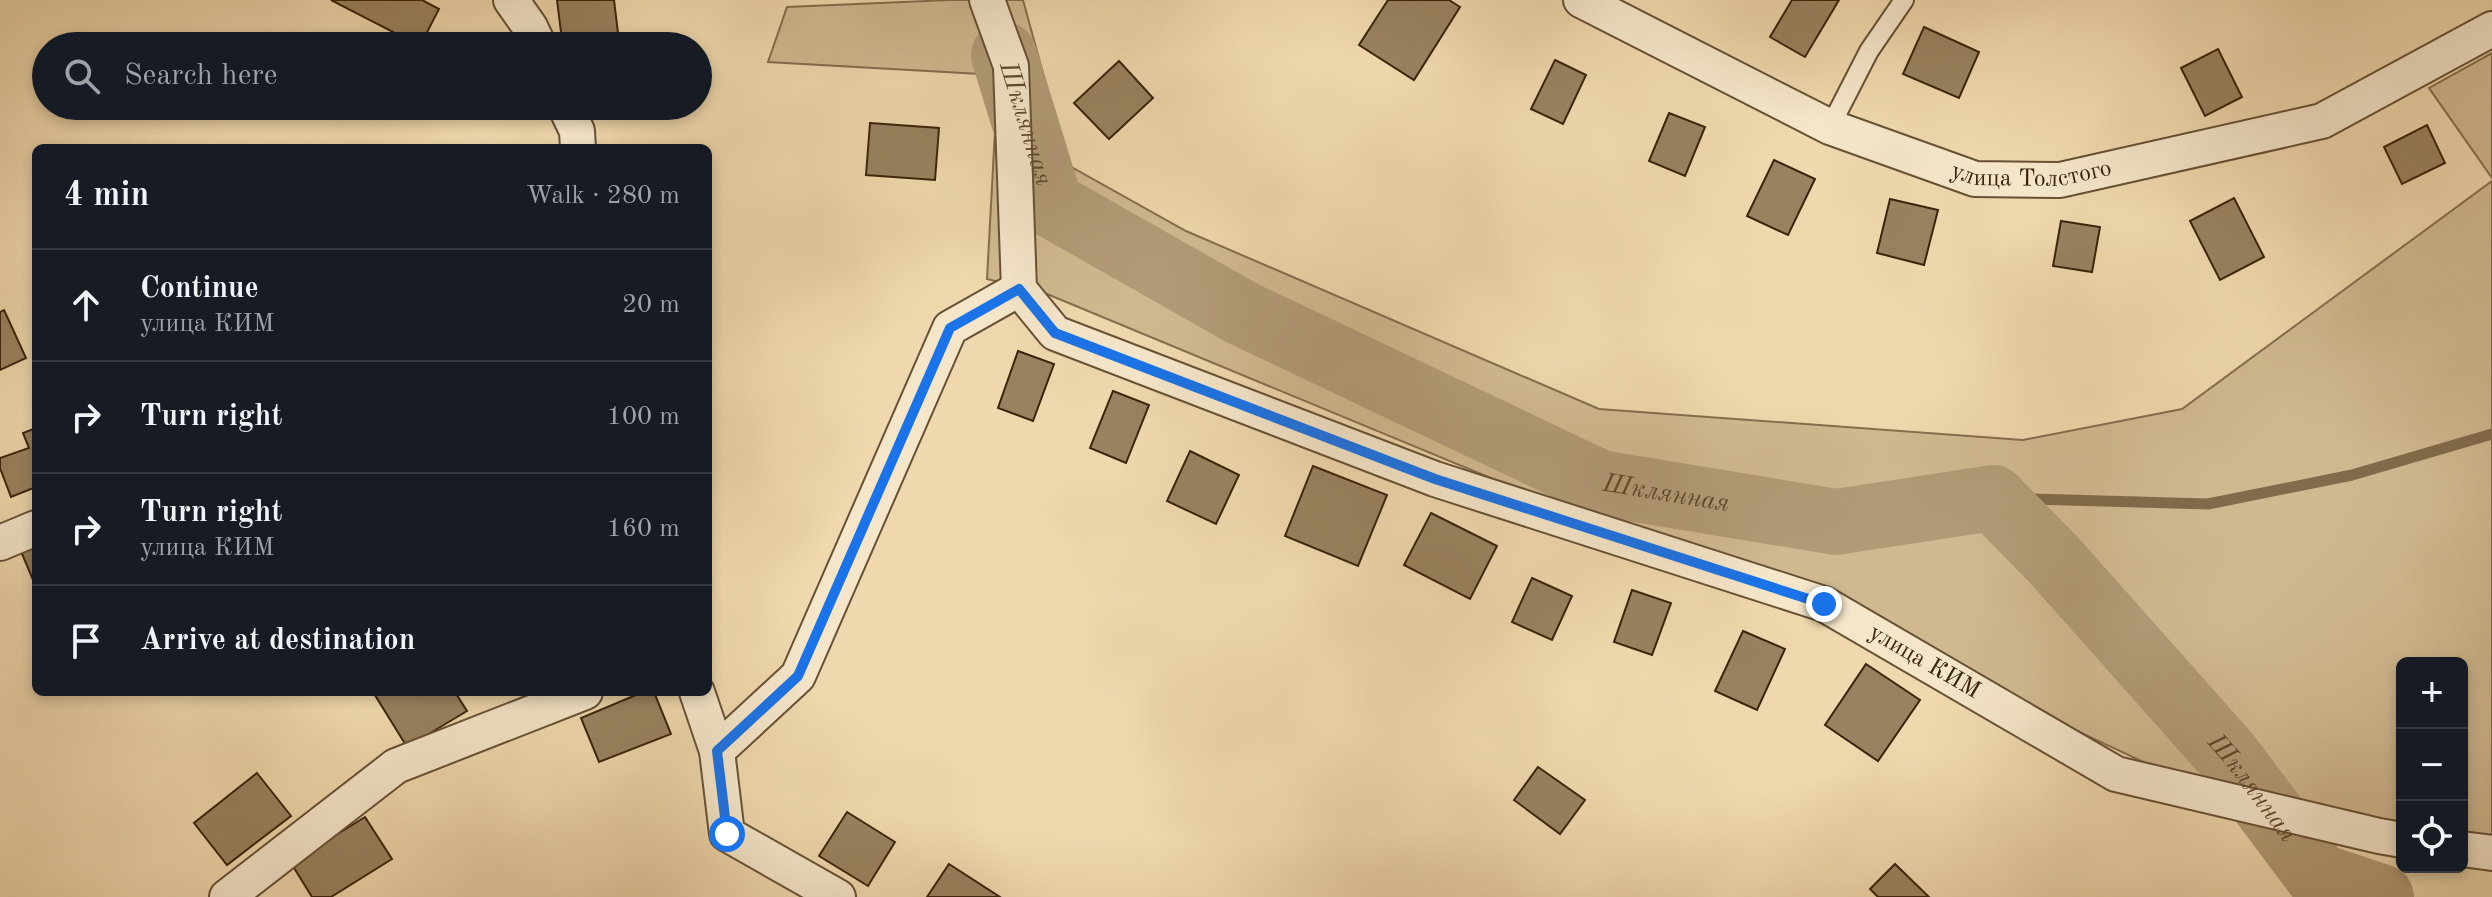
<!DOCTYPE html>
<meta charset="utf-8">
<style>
:root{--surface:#171b24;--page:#20242c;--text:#f1f3f6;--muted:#9ea1a6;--line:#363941}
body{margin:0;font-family:"Old Standard TT",serif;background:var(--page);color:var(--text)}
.controls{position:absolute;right:24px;bottom:24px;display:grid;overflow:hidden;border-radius:12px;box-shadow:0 4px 12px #0003}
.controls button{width:72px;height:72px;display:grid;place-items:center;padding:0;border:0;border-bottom:2px solid var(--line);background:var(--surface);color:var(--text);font:40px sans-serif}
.stop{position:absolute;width:24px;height:24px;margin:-18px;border:6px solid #1a73e8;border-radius:50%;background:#fff}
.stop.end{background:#1a73e8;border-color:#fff;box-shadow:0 2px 8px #0008}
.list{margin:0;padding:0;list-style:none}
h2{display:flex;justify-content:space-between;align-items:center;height:104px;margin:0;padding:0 32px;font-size:34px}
h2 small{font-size:26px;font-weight:400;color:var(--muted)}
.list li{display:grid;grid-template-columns:52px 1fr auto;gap:24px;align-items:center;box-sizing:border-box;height:112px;padding:0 32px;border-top:2px solid var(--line)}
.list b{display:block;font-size:30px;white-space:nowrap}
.list p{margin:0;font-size:26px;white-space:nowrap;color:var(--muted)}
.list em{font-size:26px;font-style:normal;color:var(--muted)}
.icon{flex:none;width:44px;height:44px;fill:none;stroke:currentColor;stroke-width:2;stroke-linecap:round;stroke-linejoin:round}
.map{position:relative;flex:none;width:2492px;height:897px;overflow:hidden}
.search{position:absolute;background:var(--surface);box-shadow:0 4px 12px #0003;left:32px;top:32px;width:680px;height:88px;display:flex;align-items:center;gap:20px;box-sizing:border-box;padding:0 28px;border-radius:44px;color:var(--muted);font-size:30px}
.panel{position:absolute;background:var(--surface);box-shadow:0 4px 12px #0003;left:32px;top:144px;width:680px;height:552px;border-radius:12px}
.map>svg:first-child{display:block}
.green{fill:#d0b991;stroke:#856e4e;stroke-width:2}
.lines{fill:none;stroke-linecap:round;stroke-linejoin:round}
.stream{stroke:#816b4b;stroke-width:11}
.river{stroke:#b19b76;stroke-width:66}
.building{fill:#98825f;stroke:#3a240b;stroke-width:2}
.service-casing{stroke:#675134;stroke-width:22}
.minor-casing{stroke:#675134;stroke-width:38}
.service{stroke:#f5e6ca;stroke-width:18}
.minor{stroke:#f5e6ca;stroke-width:34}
.route{stroke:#1a73e8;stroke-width:10}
.labels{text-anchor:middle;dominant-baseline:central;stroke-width:8;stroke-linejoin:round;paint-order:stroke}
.street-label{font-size:24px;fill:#3a240b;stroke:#f5e6ca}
.water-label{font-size:26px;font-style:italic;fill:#5e482b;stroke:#f5e6ca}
</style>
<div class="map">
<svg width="2492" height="897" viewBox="0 0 2492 897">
<rect width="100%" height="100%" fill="#efd8ad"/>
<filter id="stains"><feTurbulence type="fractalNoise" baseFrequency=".0025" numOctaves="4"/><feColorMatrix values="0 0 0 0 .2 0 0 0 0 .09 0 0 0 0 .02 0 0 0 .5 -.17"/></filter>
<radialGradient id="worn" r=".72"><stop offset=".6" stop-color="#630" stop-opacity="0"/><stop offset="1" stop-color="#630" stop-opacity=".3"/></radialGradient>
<g class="green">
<polygon points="950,0 1023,0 1068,165 1186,231 1599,409 2023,440 2182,409 2492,181 2492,847 2462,837 2462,663 2402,663 2402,821 2259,816 1891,644 1047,294 987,279 998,75 768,62 787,7"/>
<polygon points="2492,53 2492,178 2429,88"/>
</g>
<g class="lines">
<polyline class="stream" points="1993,498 2208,504 2352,475 2492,434"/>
<path class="river" id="s1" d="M1004 55 1050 204 1242 313 1600 483 1836 522 1993 498 2053 559 2228 756 2318 876 2381 897"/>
</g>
<g class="building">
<polygon points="331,0 422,0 439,9 420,46"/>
<polygon points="557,0 614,0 618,33 562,40"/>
<polygon points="1388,0 1449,0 1460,7 1414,80 1359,45"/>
<polygon points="1792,0 1839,0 1805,57 1770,37"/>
<polygon points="1924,27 1979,52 1959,98 1903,74"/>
<polygon points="2218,49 2242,97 2205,116 2181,68"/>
<polygon points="1555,60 1586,75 1563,124 1531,109"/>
<polygon points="1119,61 1153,98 1109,139 1074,103"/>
<polygon points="1669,113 1705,127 1685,176 1649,161"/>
<polygon points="870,123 939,128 935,180 866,175"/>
<polygon points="2427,125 2445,163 2402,184 2384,147"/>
<polygon points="1774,160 1815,179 1788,235 1747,216"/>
<polygon points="2234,198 2264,257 2220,280 2190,221"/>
<polygon points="1890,199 1938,210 1924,265 1877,253"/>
<polygon points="2061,221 2100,227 2092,272 2053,266"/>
<polygon points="4,310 26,358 0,370 0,312"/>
<polygon points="1018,351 1054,364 1033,421 998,408"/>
<polygon points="1113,391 1149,405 1126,463 1090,448"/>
<polygon points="36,428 36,487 11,497 0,468 0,458 29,448 23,433"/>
<polygon points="1190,451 1239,475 1216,524 1167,501"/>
<polygon points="1313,466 1387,495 1358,566 1285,536"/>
<polygon points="1431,513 1497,546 1470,599 1404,565"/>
<polygon points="36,542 36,587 20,549"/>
<polygon points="1532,578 1572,596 1552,640 1512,622"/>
<polygon points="1632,590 1671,603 1652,655 1614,642"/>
<polygon points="1743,631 1785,649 1757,710 1715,691"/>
<polygon points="1866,664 1920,700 1878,761 1825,725"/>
<polygon points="373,692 455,692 467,711 407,747"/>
<polygon points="643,692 654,692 671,734 599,762 581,718"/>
<polygon points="1538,767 1585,800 1560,834 1514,800"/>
<polygon points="257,773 291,816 227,865 194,823"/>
<polygon points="847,812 895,842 868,886 819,856"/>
<polygon points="365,817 392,859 331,897 312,897 291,863"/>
<polygon points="949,864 1000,897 927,897"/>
<polygon points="1895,864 1929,897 1878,897 1870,889"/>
</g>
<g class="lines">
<defs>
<polyline id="service" points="1830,127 1869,51 1904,0"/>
<g id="minor">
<polyline points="511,0 530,27 539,46"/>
<path id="s2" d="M987 0 1011 66 1019 289 1055 333 1435 479 1824 604 2116 774 2379 836 2402 840"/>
<path id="s3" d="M1581 0 1830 127 1975 179 2060 180 2322 121 2492 29"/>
<polyline points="565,106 577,131 578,148"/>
<polyline points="0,543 36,528"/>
<polyline points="697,692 717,751 727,834 838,897"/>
<polyline points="717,751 798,676 950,328 1019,289"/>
<polyline points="2462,849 2492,853"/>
<polyline points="227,897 396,766 585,692"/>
</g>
</defs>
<use href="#service" class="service-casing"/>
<use href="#minor" class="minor-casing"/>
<use href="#service" class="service"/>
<use href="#minor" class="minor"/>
</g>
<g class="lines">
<polyline class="route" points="727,834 717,751 798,676 950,328 1019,289 1055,333 1435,479 1824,604"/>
</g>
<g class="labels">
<g class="street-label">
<text stroke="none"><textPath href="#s3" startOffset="490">улица Толстого</textPath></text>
<text stroke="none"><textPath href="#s2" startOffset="1282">улица КИМ</textPath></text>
</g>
<g class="water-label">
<text stroke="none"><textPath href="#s1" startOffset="72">Шклянная</textPath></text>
<text stroke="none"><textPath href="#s1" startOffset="840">Шклянная</textPath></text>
<text stroke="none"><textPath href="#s1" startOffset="1560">Шклянная</textPath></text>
</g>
</g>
<rect width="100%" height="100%" filter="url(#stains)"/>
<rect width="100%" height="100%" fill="url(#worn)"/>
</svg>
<div class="controls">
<button>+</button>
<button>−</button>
<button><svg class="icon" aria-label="locate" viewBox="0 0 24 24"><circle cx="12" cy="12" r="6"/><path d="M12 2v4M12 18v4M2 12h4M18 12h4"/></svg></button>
</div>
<div class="stop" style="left:727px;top:834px"></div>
<div class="stop end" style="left:1824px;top:604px"></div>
<div class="search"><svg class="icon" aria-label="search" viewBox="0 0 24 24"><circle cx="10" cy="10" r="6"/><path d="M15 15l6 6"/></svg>Search here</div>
<section class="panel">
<h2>4 min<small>Walk · 280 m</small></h2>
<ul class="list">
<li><svg class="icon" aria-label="ahead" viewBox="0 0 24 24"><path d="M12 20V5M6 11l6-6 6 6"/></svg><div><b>Continue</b><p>улица КИМ</p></div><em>20 m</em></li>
<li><svg class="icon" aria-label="right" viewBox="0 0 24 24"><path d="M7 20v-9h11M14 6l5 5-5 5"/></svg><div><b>Turn right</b></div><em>100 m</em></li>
<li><svg class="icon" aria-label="right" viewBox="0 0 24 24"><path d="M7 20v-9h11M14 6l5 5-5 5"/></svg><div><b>Turn right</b><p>улица КИМ</p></div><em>160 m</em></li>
<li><svg class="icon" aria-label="arrive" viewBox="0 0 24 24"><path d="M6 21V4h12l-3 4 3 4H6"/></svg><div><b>Arrive at destination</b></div></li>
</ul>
</section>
</div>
